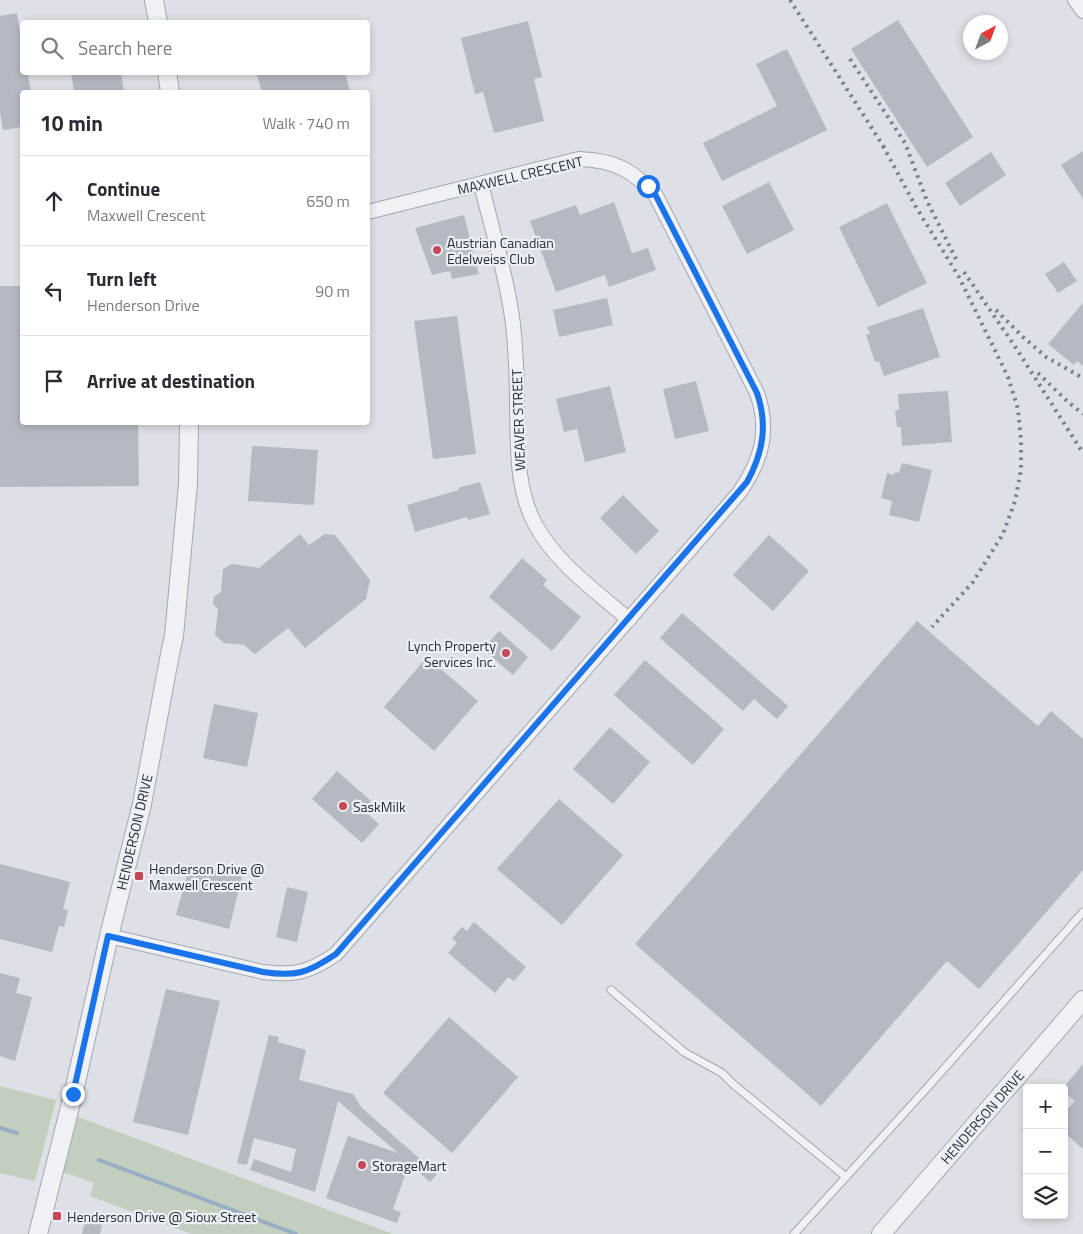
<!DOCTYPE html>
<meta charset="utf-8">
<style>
:root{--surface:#fff;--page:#f2f2f3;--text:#2b2b33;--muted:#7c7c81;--line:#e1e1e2}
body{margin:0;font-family:"Titillium Web",sans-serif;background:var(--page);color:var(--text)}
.controls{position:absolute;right:15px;bottom:15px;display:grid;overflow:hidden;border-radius:5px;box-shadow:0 2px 8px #0003}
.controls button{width:45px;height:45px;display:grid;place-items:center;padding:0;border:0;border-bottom:1px solid var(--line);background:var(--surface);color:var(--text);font:25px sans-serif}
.compass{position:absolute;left:963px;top:15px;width:45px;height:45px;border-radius:50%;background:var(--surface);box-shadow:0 2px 8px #0003;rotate:41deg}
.stop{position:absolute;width:15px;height:15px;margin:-11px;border:4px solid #1a73e8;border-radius:50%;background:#fff}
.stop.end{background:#1a73e8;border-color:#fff;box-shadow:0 1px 5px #0008}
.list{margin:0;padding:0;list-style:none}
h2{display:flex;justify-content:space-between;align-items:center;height:65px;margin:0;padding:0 20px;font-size:21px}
h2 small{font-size:16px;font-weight:400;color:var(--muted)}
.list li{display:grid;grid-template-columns:32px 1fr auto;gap:15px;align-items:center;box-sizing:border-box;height:90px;padding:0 20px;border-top:1px solid var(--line)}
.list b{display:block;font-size:19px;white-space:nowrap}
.list p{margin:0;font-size:16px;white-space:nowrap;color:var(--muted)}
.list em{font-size:16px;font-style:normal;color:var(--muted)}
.icon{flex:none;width:28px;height:28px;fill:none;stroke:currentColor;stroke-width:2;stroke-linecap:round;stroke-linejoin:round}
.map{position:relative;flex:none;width:1083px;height:1234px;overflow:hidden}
.search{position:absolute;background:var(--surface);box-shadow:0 2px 8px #0003;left:20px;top:20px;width:350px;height:55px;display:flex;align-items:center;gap:12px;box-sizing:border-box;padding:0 18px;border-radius:5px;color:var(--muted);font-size:19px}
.panel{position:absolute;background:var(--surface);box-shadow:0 2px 8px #0003;left:20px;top:90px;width:350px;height:335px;border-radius:5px}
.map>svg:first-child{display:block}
.green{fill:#c2cfbe}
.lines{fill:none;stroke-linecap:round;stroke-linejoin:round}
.stream{stroke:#99adc4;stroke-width:4}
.building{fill:#b4b9c2}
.service-casing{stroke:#a3a7af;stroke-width:9}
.minor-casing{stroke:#a3a7af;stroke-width:16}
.tertiary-casing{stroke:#a3a7af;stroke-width:20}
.service{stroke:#eff1f4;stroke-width:7}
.minor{stroke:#eff1f4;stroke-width:14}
.tertiary{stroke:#eff1f4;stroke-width:18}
.rail{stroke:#777f8e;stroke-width:4;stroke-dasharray:2.5 5;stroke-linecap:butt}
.route{stroke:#1a73e8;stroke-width:6}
.poi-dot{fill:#c64756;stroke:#eceff4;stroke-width:2}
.labels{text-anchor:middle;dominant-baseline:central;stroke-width:4.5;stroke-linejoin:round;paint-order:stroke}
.street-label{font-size:14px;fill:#272e3b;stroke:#eceff4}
.poi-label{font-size:14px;fill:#272e3b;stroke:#eceff4;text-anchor:start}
</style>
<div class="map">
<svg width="1083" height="1234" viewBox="0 0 1083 1234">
<rect width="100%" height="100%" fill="#dde0e6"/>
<g class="green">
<polygon points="0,1086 56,1100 35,1181 0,1173"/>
<polygon points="78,1117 393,1234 191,1234 90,1196 94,1183 63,1172"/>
</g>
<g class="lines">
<g class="stream">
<polyline points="0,1128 17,1133"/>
<polyline points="99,1160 296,1234"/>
</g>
</g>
<g class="building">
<polygon points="17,13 22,45 22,72 27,72 31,92 22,92 22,127 3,130 0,112 0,16"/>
<polygon points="898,20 973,137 927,167 851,49"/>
<polygon points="528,21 542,77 534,79 544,121 494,133 483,92 475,94 461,38"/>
<polygon points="787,49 827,130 722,181 703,143 777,106 756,64"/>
<polygon points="71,72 121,72 124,92 74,92"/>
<polygon points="256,72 345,72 350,92 262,92"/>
<polygon points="1083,151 1083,199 1061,165"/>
<polygon points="991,152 1006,175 960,206 945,183"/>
<polygon points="769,182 794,230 747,254 722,206"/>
<polygon points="614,202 632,253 648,248 656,270 609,287 605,275 556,292 530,221 576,205 580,215"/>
<polygon points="887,203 927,283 878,307 839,227"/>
<polygon points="464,215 479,274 452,279 450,271 432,275 415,228"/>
<polygon points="1064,262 1077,281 1058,293 1045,274"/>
<polygon points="0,286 22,286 22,422 138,422 139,486 0,487"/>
<polygon points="607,298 613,325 559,337 553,310"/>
<polygon points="1083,303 1083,366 1077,361 1074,365 1048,344"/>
<polygon points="923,308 940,357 884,376 879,361 875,362 866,335 870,334 867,327"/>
<polygon points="457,316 476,454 433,459 414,321"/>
<polygon points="696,381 709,431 675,439 663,389"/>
<polygon points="610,386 626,452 585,462 577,429 564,432 556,399"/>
<polygon points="948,391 952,442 902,446 901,427 897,427 895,410 899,410 898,394"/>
<polygon points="252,446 318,450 314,505 248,501"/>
<polygon points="902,463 932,470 919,522 889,515 892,501 881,498 887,473 894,475 895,472 899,473"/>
<polygon points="480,482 490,514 468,520 467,517 415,532 407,505 459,490 458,488"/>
<polygon points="623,495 659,531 636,554 600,518"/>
<polygon points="300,534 309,545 325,534 335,535 370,580 366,599 305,648 288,628 255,654 244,645 224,643 215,635 218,609 213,604 214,597 221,592 223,569 232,564 259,568"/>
<polygon points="769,535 809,571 773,611 733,575"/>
<polygon points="522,558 547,580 543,585 581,617 552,651 489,597"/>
<polygon points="682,613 788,706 777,719 754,699 743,711 660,638"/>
<polygon points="917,621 1038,726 1051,711 1083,739 1083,870 979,989 947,961 821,1106 635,944"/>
<polygon points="499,631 528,657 513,675 483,649"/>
<polygon points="427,657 478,701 434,751 384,707"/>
<polygon points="645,660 724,729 693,765 614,695"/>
<polygon points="214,704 258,713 247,767 203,758"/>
<polygon points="610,727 650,762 613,804 573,769"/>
<polygon points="337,771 371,801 363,810 379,824 362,843 312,799"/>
<polygon points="559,799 623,855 562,925 497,869"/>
<polygon points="0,864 70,882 63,909 68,910 64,927 59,926 52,952 0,939"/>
<polygon points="190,864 242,877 229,929 176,915"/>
<polygon points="287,887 308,892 297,942 276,937"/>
<polygon points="474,922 526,967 514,981 508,977 495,993 448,953 457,943 452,938 462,927 467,931"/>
<polygon points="0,973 20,978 16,993 32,997 15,1061 0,1056"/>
<polygon points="166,989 220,1001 188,1135 133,1122"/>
<polygon points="449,1017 518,1077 452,1153 383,1093"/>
<polygon points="269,1035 279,1037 278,1042 306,1050 299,1080 353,1094 361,1107 437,1174 430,1182 409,1164 393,1209 401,1212 397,1223 326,1198 348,1136 398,1153 338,1101 315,1192 250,1170 254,1159 291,1172 296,1149 254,1138 247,1165 237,1163"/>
<polygon points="1083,1064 1083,1149 1064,1132 1064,1113 1075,1101 1064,1092 1064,1088 1063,1088"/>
<polygon points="85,1221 102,1225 100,1234 82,1234"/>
</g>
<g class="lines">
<defs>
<g id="service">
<polyline points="611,990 684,1052 722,1073 733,1084 846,1177"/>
<polyline points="794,1234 927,1088 1083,912"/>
</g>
<g id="minor">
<polyline points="1075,0 1083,11"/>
<path d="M481 184C492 229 507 278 513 324 516 352 517 379 517 407 518 447 516 486 534 522 555 563 595 590 629 620"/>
<path d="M109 936 263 972C295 976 310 972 336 954L739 493C762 460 770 431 757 393L656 196C633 170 614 160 579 159L368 212"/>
</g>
<g id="tertiary">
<polyline points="154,0 158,22"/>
<polyline points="167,72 170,92"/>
<polyline points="38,1234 74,1091 109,936 142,804 170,654 174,636 188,484 189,422"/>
<polyline points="881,1234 1083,1000"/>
</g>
</defs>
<use href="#service" class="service-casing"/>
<use href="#minor" class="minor-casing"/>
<use href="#tertiary" class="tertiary-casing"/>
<use href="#service" class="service"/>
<use href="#minor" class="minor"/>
<use href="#tertiary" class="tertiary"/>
<g class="rail">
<polyline points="790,0 887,152"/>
<polyline points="850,59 905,143 927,201 956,259"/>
<polyline points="883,146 916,207 959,277 1008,377 1018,409 1021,440 1021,470 1015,501 1003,534 973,582 932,627"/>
<polyline points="964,272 1014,345 1083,453"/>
<polyline points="996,310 1023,337 1046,357 1083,378"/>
<polyline points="1038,373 1068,402 1083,414"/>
</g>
</g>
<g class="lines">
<path class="route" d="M73 1094 108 936 263 972C296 977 308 973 336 954L747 482C763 453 768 425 757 393L656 196 648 186"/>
</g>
<g class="poi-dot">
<circle cx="437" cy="250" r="5"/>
<circle cx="506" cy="653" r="5"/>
<circle cx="343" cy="806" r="5"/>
<rect x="134" y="871" width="10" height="10" rx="2.5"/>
<circle cx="362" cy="1165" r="5"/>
<rect x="52" y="1211" width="10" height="10" rx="2.5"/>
</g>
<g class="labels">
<g class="street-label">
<text transform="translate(520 175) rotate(-13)">MAXWELL CRESCENT</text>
<text transform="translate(518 420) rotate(-92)">WEAVER STREET</text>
<text transform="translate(134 832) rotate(-77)">HENDERSON DRIVE</text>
<text transform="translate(982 1117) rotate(-49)">HENDERSON DRIVE</text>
</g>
<g class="poi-label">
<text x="447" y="242">Austrian Canadian<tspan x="447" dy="16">Edelweiss Club</tspan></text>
<text x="496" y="645" text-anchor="end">Lynch Property<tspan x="496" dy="16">Services Inc.</tspan></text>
<text x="353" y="806">SaskMilk</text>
<text x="149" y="868">Henderson Drive @<tspan x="149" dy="16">Maxwell Crescent</tspan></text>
<text x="372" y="1165">StorageMart</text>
<text x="67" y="1216">Henderson Drive @ Sioux Street</text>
</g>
</g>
</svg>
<div class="controls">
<button>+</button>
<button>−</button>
<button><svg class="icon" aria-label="layers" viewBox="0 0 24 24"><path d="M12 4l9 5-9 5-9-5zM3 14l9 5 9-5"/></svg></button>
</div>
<svg class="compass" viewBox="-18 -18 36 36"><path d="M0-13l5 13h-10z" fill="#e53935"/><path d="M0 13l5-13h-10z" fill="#7c7c81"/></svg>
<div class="stop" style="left:648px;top:186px"></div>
<div class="stop end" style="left:73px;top:1094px"></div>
<div class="search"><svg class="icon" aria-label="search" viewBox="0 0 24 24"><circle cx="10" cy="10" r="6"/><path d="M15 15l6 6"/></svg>Search here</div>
<section class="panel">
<h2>10 min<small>Walk · 740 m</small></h2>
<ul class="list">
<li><svg class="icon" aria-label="ahead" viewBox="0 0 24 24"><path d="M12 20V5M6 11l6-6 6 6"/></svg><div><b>Continue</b><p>Maxwell Crescent</p></div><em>650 m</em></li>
<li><svg class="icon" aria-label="left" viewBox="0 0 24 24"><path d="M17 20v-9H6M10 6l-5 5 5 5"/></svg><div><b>Turn left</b><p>Henderson Drive</p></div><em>90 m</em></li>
<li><svg class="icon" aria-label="arrive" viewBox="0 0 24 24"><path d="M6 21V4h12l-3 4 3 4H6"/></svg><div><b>Arrive at destination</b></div></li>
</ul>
</section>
</div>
